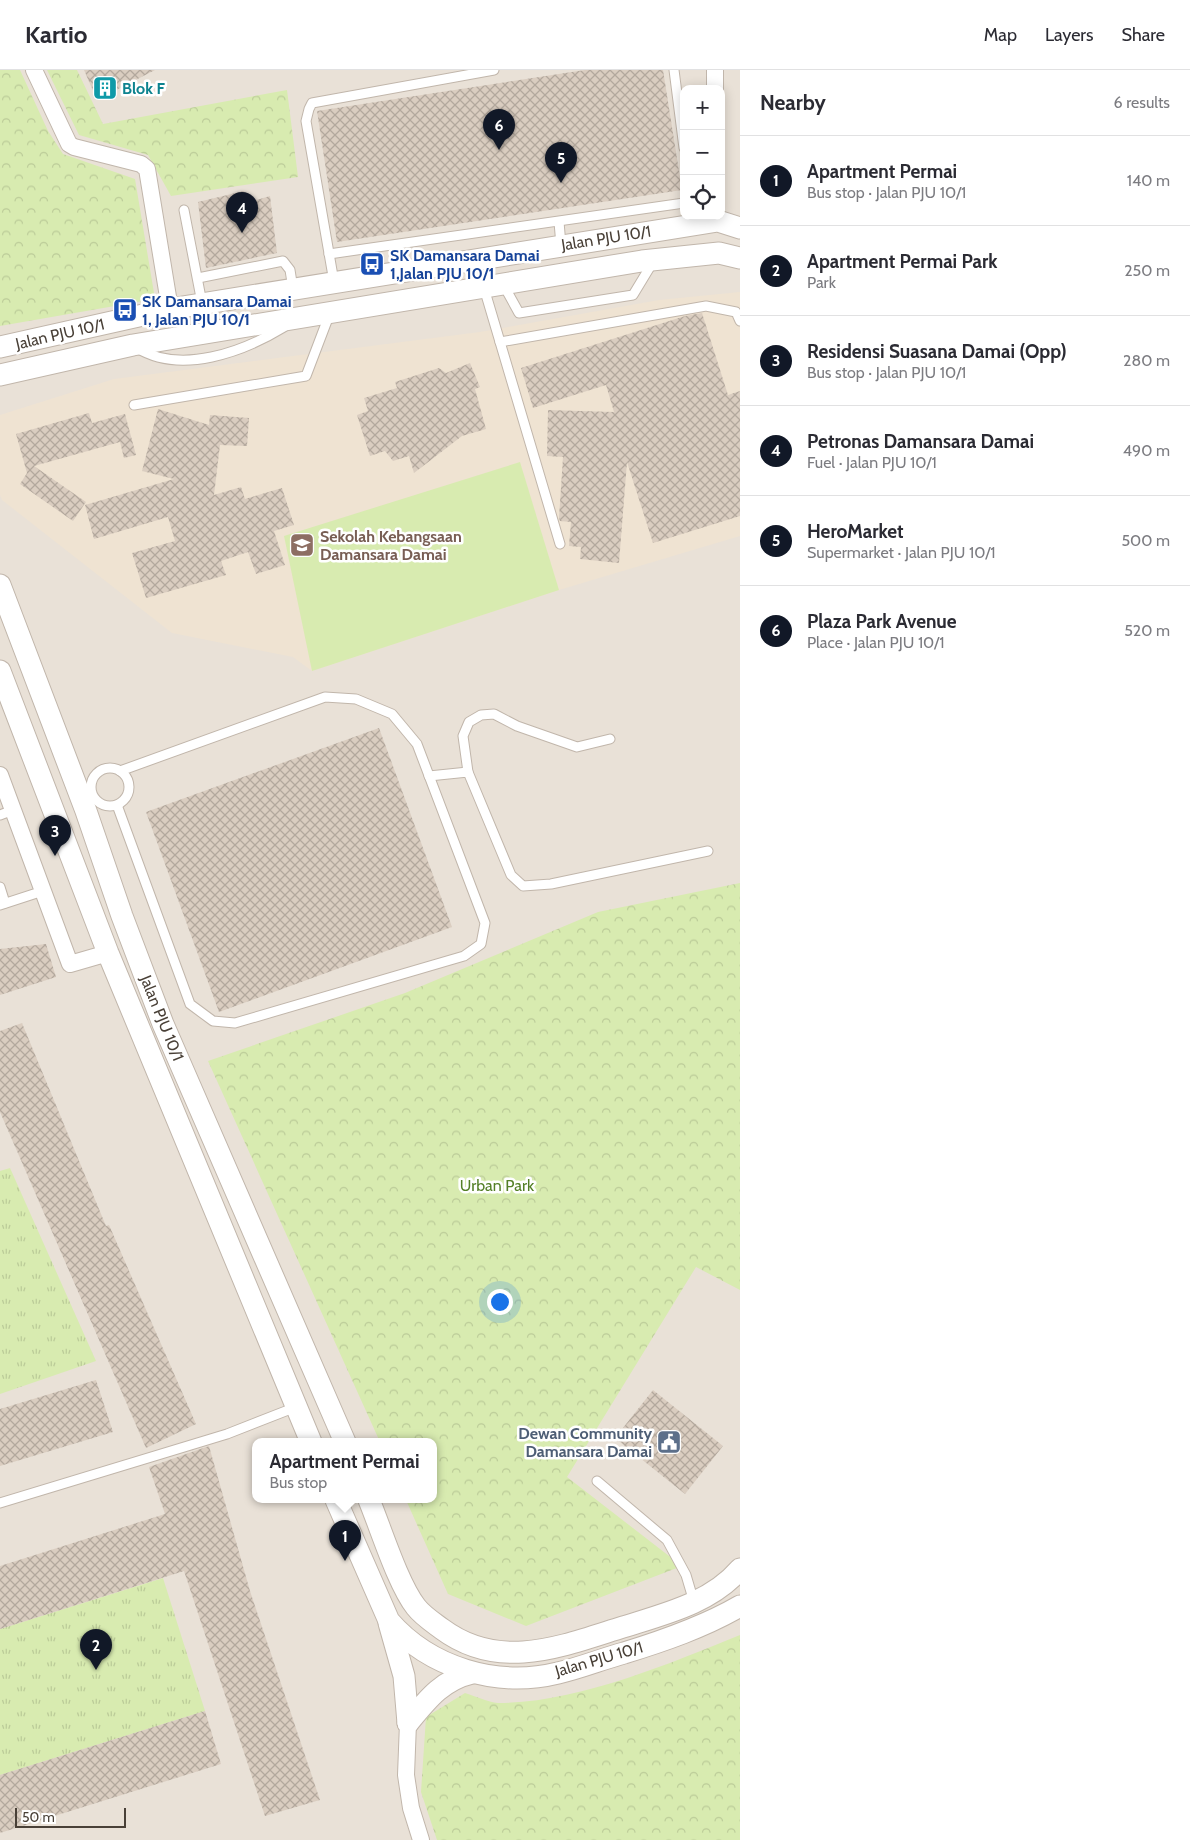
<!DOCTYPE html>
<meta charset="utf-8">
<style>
:root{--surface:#fff;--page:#f7f7f7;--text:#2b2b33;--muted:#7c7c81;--line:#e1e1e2;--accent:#111827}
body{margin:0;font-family:Cabin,sans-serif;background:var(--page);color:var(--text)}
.controls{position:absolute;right:15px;top:15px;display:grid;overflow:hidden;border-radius:10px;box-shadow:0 2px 12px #0003}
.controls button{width:45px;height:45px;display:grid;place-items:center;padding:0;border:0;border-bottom:1px solid var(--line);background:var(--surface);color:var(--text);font:25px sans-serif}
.scale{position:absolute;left:15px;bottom:12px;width:111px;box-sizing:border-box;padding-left:5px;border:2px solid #494037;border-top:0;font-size:14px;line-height:18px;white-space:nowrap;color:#494037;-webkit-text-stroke:4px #fff;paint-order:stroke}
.you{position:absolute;left:499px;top:1231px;width:18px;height:18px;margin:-12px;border:4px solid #fff;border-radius:50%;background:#1a73e8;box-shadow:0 0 0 8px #1a73e833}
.badge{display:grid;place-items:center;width:32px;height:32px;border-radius:50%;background:var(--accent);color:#fff;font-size:16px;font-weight:700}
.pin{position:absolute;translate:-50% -41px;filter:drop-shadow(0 1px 2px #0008)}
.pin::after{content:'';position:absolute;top:26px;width:18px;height:15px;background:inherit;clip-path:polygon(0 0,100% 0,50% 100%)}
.popup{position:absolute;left:252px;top:1368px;width:185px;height:65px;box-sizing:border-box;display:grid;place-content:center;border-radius:10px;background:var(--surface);filter:drop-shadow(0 1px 4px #0005);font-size:16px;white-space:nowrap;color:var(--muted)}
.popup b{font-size:19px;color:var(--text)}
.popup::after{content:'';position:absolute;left:50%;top:100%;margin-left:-10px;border:10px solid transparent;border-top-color:var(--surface)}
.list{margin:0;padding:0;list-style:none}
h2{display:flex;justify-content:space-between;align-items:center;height:65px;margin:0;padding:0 20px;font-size:21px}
h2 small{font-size:16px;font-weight:400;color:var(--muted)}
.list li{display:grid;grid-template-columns:32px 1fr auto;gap:15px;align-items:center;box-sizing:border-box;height:90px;padding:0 20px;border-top:1px solid var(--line)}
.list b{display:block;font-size:19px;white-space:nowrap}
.list p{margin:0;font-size:16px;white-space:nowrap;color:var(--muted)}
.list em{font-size:16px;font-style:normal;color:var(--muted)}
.icon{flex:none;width:28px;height:28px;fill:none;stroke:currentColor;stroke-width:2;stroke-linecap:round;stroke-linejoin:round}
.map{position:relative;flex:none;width:740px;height:1770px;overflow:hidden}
header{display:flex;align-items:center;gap:30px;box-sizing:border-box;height:70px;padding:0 25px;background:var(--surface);border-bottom:1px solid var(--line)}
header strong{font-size:24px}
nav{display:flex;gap:28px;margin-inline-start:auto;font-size:18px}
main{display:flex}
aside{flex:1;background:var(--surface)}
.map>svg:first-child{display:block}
.residential{fill:#e9e1d7;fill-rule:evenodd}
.education{fill:#efe3d2}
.grass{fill:#d8ebb0}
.forest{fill:url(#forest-crowns)}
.park{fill:url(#park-tufts)}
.building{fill:url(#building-cross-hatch)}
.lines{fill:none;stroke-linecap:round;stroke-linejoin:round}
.service-casing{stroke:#c1b6ab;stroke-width:11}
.minor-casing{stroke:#c1b6ab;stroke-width:18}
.tertiary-casing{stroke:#c1b6ab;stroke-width:23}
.service{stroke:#fff;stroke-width:9}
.minor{stroke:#fff;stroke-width:16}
.tertiary{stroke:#fff;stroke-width:21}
.labels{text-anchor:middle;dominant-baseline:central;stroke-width:5;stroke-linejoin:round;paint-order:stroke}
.culture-label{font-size:16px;font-weight:bold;fill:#0d838f;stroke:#fff;text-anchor:start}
.street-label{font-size:16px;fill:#494037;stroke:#fff}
.transit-label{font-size:16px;font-weight:bold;fill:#164399;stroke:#fff;text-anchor:start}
.education-label{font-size:16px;font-weight:bold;fill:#785e54;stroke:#fff;text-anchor:start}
.park-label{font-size:16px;fill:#537f26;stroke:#fff}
.service-label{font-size:16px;font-weight:bold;fill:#4e5e75;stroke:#fff;text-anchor:end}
</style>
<header>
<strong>Kartio</strong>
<nav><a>Map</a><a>Layers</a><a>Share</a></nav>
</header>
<main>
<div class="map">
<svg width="740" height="1770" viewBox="0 0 740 1770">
<defs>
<pattern id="forest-crowns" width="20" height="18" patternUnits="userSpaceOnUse" patternTransform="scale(1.25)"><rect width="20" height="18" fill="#d8ebb0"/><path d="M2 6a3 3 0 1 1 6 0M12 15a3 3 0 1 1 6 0" fill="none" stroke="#bbcb98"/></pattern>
<pattern id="park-tufts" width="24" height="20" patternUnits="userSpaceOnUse" patternTransform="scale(1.25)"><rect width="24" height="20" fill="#d8ebb0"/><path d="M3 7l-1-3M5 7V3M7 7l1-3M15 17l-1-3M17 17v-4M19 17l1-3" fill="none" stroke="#bbcb98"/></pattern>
<pattern id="building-cross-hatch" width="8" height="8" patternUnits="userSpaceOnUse" patternTransform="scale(1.25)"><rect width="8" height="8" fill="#dacdc0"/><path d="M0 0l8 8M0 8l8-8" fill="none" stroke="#b3a89d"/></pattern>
</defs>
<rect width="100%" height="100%" fill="#f5f0e9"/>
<path class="residential" d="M0 0H740V1770H0ZM684 19H721V146H684ZM256 1372H434V1430H256Z"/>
<polygon class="education" points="740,222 740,466 559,520 312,601 293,587 172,563 2,430 0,425 0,345 114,309 480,262 659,230"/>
<polygon class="grass" points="520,392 559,520 312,601 284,466"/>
<g class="forest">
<polygon points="0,0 20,0 48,61 63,84 135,109 155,229 0,256"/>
<polygon points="47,0 77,0 103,54 287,20 298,107 171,126 148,85 79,65"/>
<polygon points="740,813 740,1220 696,1197 567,1407 682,1496 526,1556 448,1524 406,1430 434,1430 434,1372 380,1372 208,991 405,923 598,842"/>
<path d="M740 1565V1770H437L421 1722 426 1647 465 1623C475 1626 488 1632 498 1633 576 1633 669 1594 740 1565Z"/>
</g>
<g class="park">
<polygon points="10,1098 96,1291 0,1324 0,1101"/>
<polygon points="163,1508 205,1641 0,1705 0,1559"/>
</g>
<g class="building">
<polygon points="84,0 155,0 97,30"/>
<polygon points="585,0 663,0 682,120 337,172 317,41"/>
<polygon points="244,121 247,133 270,126 277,183 206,198 198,132"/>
<polygon points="702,243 728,325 740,321 740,446 653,473 627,392 619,493 580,489 581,477 569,476 571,452 560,451 559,448 563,387 547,386 548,340 614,342 606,315 533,338 521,298 685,246"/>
<polygon points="470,293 480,317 475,319 486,359 462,366 414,403 409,386 393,391 385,381 370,386 357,345 368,341 364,328 397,318 395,312 439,298 446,303"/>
<polygon points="158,339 209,355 210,345 249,348 247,376 220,375 214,425 241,417 245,429 282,418 294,455 274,461 285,495 256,504 248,482 221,491 226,505 146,528 132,483 175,471 168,447 94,469 85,435 174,409 142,401"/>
<polygon points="89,343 92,353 125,344 136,385 124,388 120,372 34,396 86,432 73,451 20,414 27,403 16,364"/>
<polygon points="379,658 452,857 219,942 146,742"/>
<polygon points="46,874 56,907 0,925 0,879"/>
<polygon points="22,953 106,1156 109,1155 196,1354 146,1378 0,1042 0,961"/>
<polygon points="96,1310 113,1362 0,1396 0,1339"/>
<polygon points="653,1320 723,1376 685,1424 615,1368"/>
<polygon points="209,1376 250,1521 320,1730 265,1746 184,1501 0,1559 0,1496 165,1444 149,1397"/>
<polygon points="205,1641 221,1694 0,1763 0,1705"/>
</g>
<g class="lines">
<defs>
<g id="service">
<polyline points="674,0 684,78"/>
<polyline points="184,140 202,233"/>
<polyline points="559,152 561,175"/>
<polyline points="329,184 684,133"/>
<polyline points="198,208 283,191 290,200 293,219"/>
<polyline points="334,212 306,51 309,39 312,33 494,0"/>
<polyline points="503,214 519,243 633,225 653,192"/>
<polyline points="484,218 560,474"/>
<polyline points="500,272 706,236 736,242 740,251"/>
<path d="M137 278C181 305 243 282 284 257"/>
<polyline points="134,335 306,306 330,243"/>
<circle cx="110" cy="717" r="19"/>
<polyline points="468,702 463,666 469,652 481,645 494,644 517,656 577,677 610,669"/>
<polyline points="429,706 468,702 511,805 523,816 551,814 708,781"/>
<polyline points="117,735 190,934 213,951 235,953 464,886 481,874 485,853 417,674 392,644 356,629 325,627 120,701"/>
<polyline points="0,745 13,740"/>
<polyline points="0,817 5,833"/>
<polyline points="0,835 43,821"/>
<polyline points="597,1411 667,1470 686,1505 694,1532"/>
<polyline points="0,1433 227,1364 296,1337"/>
</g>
<g id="minor">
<polyline points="34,0 69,74 74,77 141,94 147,99 170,239"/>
<polyline points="715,0 715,19"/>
<polyline points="0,705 70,894 108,883"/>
<polyline points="408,1653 406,1705 411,1738 421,1770"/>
</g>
<g id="tertiary">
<polyline points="0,277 170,239 718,151 740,158"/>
<polyline points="0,305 133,275 642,191 719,183 740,188"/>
<polyline points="0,515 86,741 122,846 163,954 345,1372"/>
<polyline points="0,601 108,883 311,1372"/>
<path d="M336 1430 389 1551C430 1598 497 1618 558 1603 580 1598 602 1589 624 1583 663 1571 704 1557 740 1536"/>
<path d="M369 1430C381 1459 398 1514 416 1537 423 1546 434 1553 442 1559 500 1602 562 1576 623 1557 664 1544 711 1533 740 1499"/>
<polyline points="389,1553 404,1606 408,1653"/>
<path d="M408 1653C427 1630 442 1610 472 1603"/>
</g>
</defs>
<use href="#service" class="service-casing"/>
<use href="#minor" class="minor-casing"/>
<use href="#tertiary" class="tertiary-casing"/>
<use href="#service" class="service"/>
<use href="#minor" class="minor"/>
<use href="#tertiary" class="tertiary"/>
</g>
<defs>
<symbol id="building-square" viewBox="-11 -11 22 22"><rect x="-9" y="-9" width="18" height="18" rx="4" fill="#0f9aa8" stroke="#fff"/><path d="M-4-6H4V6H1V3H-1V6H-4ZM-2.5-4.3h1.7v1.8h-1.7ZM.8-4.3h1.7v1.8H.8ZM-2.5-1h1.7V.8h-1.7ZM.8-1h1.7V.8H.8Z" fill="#fff"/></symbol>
<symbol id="bus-square" viewBox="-11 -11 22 22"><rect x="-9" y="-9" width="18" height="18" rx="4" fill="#1a4fb4" stroke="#fff"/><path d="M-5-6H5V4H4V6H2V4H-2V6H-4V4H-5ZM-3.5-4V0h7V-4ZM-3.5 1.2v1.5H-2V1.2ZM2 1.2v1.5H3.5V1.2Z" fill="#fff"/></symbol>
<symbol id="school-square" viewBox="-11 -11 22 22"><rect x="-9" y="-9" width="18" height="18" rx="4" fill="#8d6e63" stroke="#fff"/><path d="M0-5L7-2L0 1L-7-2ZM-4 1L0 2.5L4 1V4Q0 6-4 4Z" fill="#fff"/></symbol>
<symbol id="civic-square" viewBox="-11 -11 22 22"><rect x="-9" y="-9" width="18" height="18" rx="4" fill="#5c6f8a" stroke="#fff"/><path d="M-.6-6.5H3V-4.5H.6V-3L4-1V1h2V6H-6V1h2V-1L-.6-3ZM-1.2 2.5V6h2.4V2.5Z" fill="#fff"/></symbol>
</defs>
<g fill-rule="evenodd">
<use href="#building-square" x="91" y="4" width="28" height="28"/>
<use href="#bus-square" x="358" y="180" width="28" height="28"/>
<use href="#bus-square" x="111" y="226" width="28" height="28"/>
<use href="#school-square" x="288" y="461" width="28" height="28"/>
<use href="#civic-square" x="655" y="1358" width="28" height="28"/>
</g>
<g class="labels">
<g class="culture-label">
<text x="122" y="18">Blok F</text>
</g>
<g class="street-label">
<text transform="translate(606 168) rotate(-9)">Jalan PJU 10/1</text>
<text transform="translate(60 264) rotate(-13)">Jalan PJU 10/1</text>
<text transform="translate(162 948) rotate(68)">Jalan PJU 10/1</text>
<text transform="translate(599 1589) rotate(-16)">Jalan PJU 10/1</text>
</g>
<g class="transit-label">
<text x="390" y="185">SK Damansara Damai<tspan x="390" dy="18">1,Jalan PJU 10/1</tspan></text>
<text x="142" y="231">SK Damansara Damai<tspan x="142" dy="18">1, Jalan PJU 10/1</tspan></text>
</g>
<g class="education-label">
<text x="320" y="466">Sekolah Kebangsaan<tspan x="320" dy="18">Damansara Damai</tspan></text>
</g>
<g class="park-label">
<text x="497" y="1115">Urban Park</text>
</g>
<g class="service-label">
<text x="652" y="1363">Dewan Community<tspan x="652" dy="18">Damansara Damai</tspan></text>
</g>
</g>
</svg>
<div class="controls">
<button>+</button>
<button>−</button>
<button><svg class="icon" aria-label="locate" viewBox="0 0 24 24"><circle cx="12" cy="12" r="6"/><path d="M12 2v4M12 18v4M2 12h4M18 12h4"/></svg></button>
</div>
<div class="scale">50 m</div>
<div class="you"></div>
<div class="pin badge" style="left:345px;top:1491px">1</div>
<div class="popup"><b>Apartment Permai</b>Bus stop</div>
<div class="pin badge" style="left:96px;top:1600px">2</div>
<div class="pin badge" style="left:55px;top:786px">3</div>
<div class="pin badge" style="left:242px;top:163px">4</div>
<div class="pin badge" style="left:561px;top:113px">5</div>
<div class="pin badge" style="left:499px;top:80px">6</div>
</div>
<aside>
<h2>Nearby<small>6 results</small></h2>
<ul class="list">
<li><span class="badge">1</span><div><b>Apartment Permai</b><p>Bus stop · Jalan PJU 10/1</p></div><em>140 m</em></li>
<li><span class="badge">2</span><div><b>Apartment Permai Park</b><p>Park</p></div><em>250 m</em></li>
<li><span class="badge">3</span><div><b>Residensi Suasana Damai (Opp)</b><p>Bus stop · Jalan PJU 10/1</p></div><em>280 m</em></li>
<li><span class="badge">4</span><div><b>Petronas Damansara Damai</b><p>Fuel · Jalan PJU 10/1</p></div><em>490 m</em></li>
<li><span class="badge">5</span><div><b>HeroMarket</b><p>Supermarket · Jalan PJU 10/1</p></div><em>500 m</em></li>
<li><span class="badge">6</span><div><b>Plaza Park Avenue</b><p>Place · Jalan PJU 10/1</p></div><em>520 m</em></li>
</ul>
</aside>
</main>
